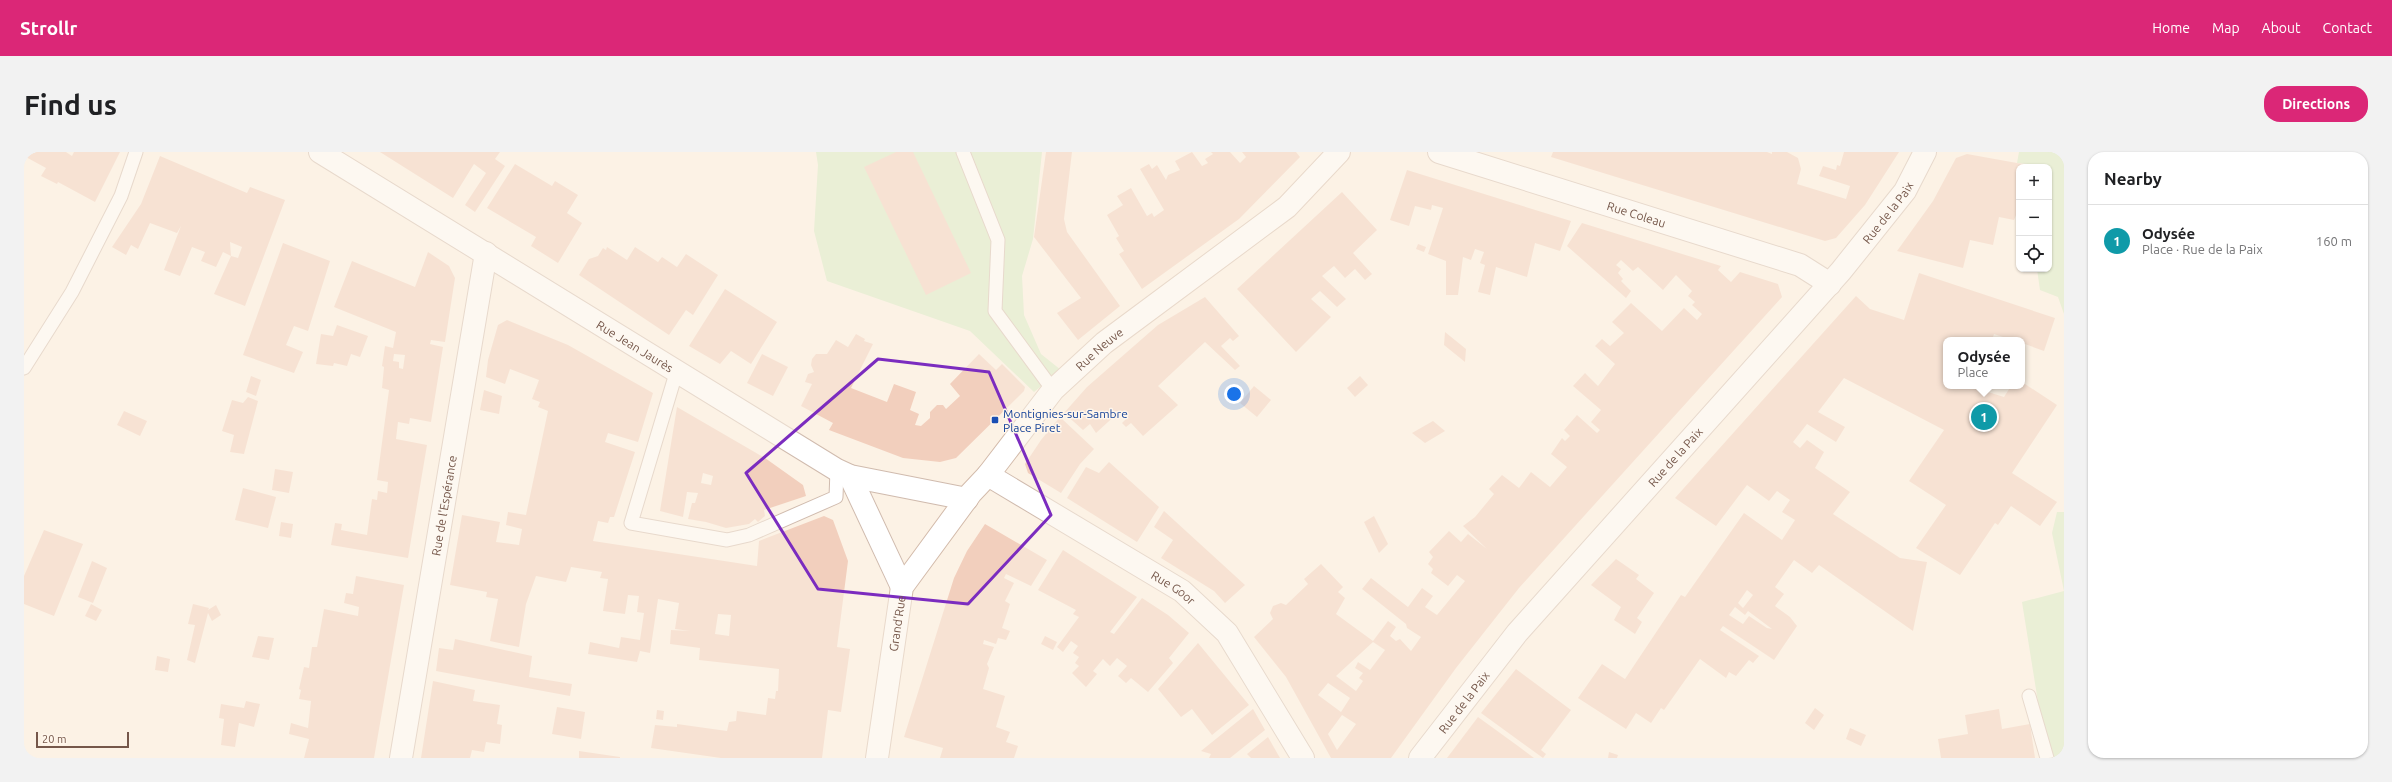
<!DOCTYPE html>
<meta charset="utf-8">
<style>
:root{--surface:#fff;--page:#f2f2f2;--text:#202124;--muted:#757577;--line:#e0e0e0;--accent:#db2777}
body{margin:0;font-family:Ubuntu,sans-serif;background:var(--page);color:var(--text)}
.controls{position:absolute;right:12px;top:12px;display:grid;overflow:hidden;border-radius:8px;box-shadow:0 1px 3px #0004}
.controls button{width:36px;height:36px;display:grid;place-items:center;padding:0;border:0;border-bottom:1px solid var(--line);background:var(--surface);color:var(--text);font:20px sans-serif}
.scale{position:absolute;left:12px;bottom:10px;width:93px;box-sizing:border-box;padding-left:4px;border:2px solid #75574a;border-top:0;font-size:11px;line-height:14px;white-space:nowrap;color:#75574a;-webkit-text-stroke:3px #fff6eb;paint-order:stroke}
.you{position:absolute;left:1210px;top:242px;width:14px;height:14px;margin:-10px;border:3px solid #fff;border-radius:50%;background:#1a73e8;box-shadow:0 0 0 6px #1a73e833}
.badge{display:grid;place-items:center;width:26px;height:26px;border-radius:50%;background:var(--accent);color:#fff;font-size:13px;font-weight:700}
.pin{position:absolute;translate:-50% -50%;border:2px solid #fff;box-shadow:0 1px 4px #0006}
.popup{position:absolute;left:1919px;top:185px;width:82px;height:52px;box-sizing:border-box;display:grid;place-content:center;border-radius:8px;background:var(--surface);filter:drop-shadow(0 1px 3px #0005);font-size:13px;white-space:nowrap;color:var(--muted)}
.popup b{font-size:15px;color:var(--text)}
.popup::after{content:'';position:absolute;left:50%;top:100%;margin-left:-8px;border:8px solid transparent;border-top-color:var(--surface)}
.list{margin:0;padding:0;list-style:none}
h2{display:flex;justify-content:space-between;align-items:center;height:52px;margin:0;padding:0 16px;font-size:17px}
h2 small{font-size:13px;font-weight:400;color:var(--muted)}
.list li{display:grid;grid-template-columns:26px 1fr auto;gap:12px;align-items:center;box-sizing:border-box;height:72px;padding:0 16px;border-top:1px solid var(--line)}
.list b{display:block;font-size:15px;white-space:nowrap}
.list p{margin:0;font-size:13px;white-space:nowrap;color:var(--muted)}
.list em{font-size:13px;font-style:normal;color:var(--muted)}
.icon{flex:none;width:22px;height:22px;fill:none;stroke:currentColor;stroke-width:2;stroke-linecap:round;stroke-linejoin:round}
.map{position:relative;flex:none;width:2040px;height:606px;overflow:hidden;border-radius:16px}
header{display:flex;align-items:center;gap:24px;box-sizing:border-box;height:56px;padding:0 20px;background:var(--accent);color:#fff}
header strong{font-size:19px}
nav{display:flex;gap:22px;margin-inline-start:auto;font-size:14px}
.intro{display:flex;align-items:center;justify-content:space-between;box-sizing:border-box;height:96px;padding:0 24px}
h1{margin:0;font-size:28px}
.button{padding:10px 18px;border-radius:16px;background:var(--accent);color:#fff;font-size:14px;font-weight:700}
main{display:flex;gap:24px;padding:0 24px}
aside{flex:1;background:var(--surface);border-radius:16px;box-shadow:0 1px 3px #0004}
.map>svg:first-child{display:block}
.green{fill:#d5eac3}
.building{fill:#f2cfbd;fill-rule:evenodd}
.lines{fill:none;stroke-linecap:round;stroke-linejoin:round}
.lane-casing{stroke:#d0bbae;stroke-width:15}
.street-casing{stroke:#d0bbae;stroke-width:24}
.secondary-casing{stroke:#d3bbab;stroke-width:24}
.lane{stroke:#fff;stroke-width:13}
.street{stroke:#fff;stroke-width:22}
.secondary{stroke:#fff;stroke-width:22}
.marked{fill:none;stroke:#7b2cbf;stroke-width:3;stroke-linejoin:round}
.transit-dot{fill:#1a4fb4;stroke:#fff6eb;stroke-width:1.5}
.labels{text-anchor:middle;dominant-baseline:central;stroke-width:3;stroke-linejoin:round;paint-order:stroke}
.street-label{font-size:12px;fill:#75574a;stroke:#fff6eb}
.transit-label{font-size:12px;fill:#164399;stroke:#fff6eb;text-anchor:start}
</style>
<header>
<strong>Strollr</strong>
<nav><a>Home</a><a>Map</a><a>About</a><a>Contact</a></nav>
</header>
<div class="intro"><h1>Find us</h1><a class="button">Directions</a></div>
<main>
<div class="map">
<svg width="2040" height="606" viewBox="0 0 2040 606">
<rect width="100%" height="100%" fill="#fcf2e5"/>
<g class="green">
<polygon points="792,0 1018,0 1009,87 998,124 1000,163 1017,202 1037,218 1010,240 946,179 803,129 790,79 794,13"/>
<polygon points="1995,0 2040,0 2040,162 2034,145 2016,138 2013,117 2025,117 2025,15 2003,15 2004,12 1993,11"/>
<polygon points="2033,360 2040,360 2040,606 2023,606 1998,450 2040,439 2028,381"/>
</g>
<g class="building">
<polygon points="0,0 42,0 48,4 50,0 96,0 71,50 34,30 33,32 17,24 22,16 0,4"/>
<polygon points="356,0 476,0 471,7 481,14 451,60 441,53 462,21 450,12 429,46"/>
<polygon points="872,0 889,0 947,121 902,143 840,15"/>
<polygon points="1022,0 1048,0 1040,67 1043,80 1096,154 1054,188 1033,161 1057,146 1010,85"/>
<polygon points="1168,0 1178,14 1184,11 1181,7 1189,2 1187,0 1206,0 1216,11 1222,5 1218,0 1272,0 1276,5 1215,67 1118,137 1095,102 1100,99 1092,86 1095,84 1083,63 1099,53 1093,44 1107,36 1123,64 1128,61 1130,65 1140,58 1116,17 1125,12 1128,17 1133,13 1142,28 1144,23 1156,18 1151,9"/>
<polygon points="1529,0 1743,0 1748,2 1748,0 1763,0 1774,6 1777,17 1773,32 1822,47 1826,34 1795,24 1799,14 1812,18 1813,13 1816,14 1820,0 1875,0 1841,53 1812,86 1801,89 1527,5"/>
<polygon points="1943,2 2004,13 2004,15 1995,15 1995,56 1990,68 1975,65 1969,93 1946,88 1939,116 1873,99 1909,49 1932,6"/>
<polygon points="136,4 223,41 226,35 261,48 221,154 190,142 207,104 214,106 218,95 206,90 207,104 199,100 192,115 177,109 181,100 168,95 156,124 140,118 157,74 153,81 126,71 114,97 107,93 102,103 88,95 117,52"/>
<polygon points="491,12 528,34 531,29 554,43 543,61 558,71 534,111 507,94 512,85 463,56"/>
<polygon points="1383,18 1547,69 1536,99 1511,91 1503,125 1472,115 1466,143 1454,140 1461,113 1456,111 1460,100 1451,97 1447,108 1439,105 1434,143 1422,143 1422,109 1404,102 1419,56 1408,53 1407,58 1391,54 1385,74 1366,68"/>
<polygon points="1318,40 1353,78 1329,101 1348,122 1341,128 1331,117 1321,126 1310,114 1298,124 1322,147 1313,155 1296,139 1287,147 1307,165 1272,200 1213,137"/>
<path d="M1558 71 1697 114 1694 118 1707 130 1716 120 1754 132 1758 145 1495 436 1432 516 1367 606H1307L1262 525 1230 485 1249 467 1246 461 1249 454 1257 451 1262 453 1284 432 1280 427 1297 412 1319 435 1314 440 1321 446 1312 462 1349 489 1364 469 1372 475 1366 484 1372 489 1376 487 1387 499 1397 485 1383 476 1382 472 1338 437 1347 426 1384 455 1398 436 1409 444 1401 455 1413 463 1441 429 1433 423 1424 434 1407 421 1409 417 1404 412 1409 405 1405 400 1425 379 1437 390 1444 382 1463 397 1439 374 1451 365 1470 342 1465 337 1478 323 1495 336 1507 320 1526 335 1543 315 1527 302 1538 286 1541 289 1546 284 1540 278 1553 263 1573 281 1576 278 1567 270 1577 258 1549 234 1561 221 1574 234 1591 212 1571 194 1578 187 1586 194 1600 181 1588 170 1607 151 1638 179 1660 156 1673 168 1678 162 1668 153 1671 150 1664 144 1668 139 1652 123 1639 138 1614 115 1609 119 1597 108 1592 113 1597 117 1594 121 1599 127 1597 129 1607 139 1602 146 1543 94ZM1349 490 1361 498 1346 518 1334 510 1331 516 1339 521 1335 526 1339 529 1332 539 1312 524ZM1304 531 1326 546 1317 560 1294 543ZM1318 563 1332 572 1313 598 1304 582Z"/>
<polygon points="259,91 306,109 284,179 270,174 262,193 279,200 270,221 219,203"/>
<polygon points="1394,92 1402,95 1400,100 1392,97"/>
<polygon points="583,95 603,108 611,95 634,110 638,105 653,115 662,102 694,123 669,163 662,158 645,183 555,123 565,107 574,104 579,96 582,98"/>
<path d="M404 100 425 114 431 126 421 190 407 188 406 192 419 195 407 270 386 266 385 272 374 270 372 287 403 293 384 406 307 393 311 371 318 372 317 378 343 383 348 347 353 348 354 339 363 341 364 330 353 328 365 238 358 236 360 215 358 214 361 194 369 196 372 180 310 155 328 109 391 135ZM370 202 381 203 379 217 375 216V210L369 209Z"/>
<path d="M1895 121 2031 166 2020 199 1998 191V188H1988L1970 182 1968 188H1922V234H1945L1980 245 1987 234H1998V230L2033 253 1988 321 2033 350 2016 374 1987 354 1974 373 1971 371 1936 423 1892 396 1922 353 1885 329 1920 278 1820 226 1794 260 1821 275 1812 290 1783 272 1769 290 1776 296 1783 288 1800 300 1791 316 1826 340 1809 362 1876 406 1903 410 1889 479 1795 413 1788 421 1770 408 1751 435 1760 442 1751 454 1766 465 1773 474 1750 508 1699 474 1696 478 1735 504 1729 511 1725 508 1712 524 1705 520 1702 526 1676 507 1640 558 1637 556 1627 571 1612 561 1602 577 1554 546 1578 512 1601 527 1657 443 1661 445 1720 361 1758 388 1771 368 1758 360 1766 348 1753 339 1745 349 1723 333 1692 374 1651 346 1832 144 1846 157 1880 168ZM1723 438 1729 443 1719 456 1714 451ZM1711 455 1721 463 1724 459 1748 477 1743 476 1725 464 1719 472 1705 463Z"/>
<polygon points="701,137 753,170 727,212 707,199 696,212 665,194"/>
<polygon points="1181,145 1215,184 1209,189 1206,186 1197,194 1216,214 1211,218 1181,190 1134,234 1154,253 1119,284 1107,271 1102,275 1098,271 1103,266 1096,259 1072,281 1066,272 1059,278 1040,261 1063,235 1134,173"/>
<path d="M483 168 544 193 629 241 614 290 584 281 581 290 611 300 590 365H586L584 371 574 369 569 389 733 414 735 389 800 364 809 368 824 409 813 495 826 497 817 560 804 558 798 606H697L627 596 631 573 653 575V572L703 579 705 570 712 569 713 559 742 563 744 546 751 547 752 539H754L755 517 675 508 676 496 646 492 647 478 666 479 651 477 655 451 634 447 626 501 616 499 613 510 564 502 566 490 595 496 597 485 616 488 620 461 613 460 615 444 604 443 601 462 579 459 584 427 576 426 578 420 547 415 542 430 512 424 502 452 495 495 466 489 474 447 462 445 463 440 426 433 438 363 476 370 472 390 495 393 498 377 482 373 484 360 502 363 524 259 514 255 516 250 508 247 515 228 486 217 481 232 462 225 464 208 474 173ZM694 462 707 463 705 484 691 482Z"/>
<polygon points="313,173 344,184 336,205 327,202 323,214 310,211 309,214 292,212 297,182 309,184"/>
<polygon points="1421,180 1442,197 1441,210 1420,193"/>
<polygon points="832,182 841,187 840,189 849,192 827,236 863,250 870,232 892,240 886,258 895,262 891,273 897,274 906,266 906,260 913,253 919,253 922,257 936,244 926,232 955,202 972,218 978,212 1001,235 1000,239 932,306 916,310 879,306 805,278 809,271 777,254 788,232 781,230 784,222 790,220 787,213 788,207 792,202 803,202 812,188 824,195"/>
<polygon points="738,202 764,215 749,244 723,231"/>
<polygon points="227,224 237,228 232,244 222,240"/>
<polygon points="1336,224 1344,233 1331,245 1323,236"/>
<polygon points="1230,234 1247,248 1233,265 1216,251"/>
<polygon points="460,238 478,244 475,262 456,258"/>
<polygon points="224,245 234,249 220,302 206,300 210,283 198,279 208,248 219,251"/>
<path d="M653 255 741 306 779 333 782 344 740 358 741 364 734 370 731 367 725 372 702 376 682 370 664 367 668 351H671L674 341 663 340 659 365 636 359ZM679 321 689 324 687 333 677 331Z"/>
<polygon points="100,259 123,269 116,284 93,273"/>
<polygon points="1036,265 1070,297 1056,312 1037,341 1004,321 1001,312 1017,288"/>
<polygon points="1409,269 1421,279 1401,291 1388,281"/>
<polygon points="1085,310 1135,355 1113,390 1043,346 1062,315 1075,321"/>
<polygon points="251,317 269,320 265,341 248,338"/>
<polygon points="219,336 252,345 244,376 211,368"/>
<polygon points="1140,359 1221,433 1201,451 1190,439 1137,406 1149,388 1130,375"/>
<polygon points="1350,364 1364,392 1355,401 1340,370"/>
<polygon points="257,370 269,372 267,386 255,384"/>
<polygon points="961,372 1023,408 1007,434 982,422 980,426 990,431 981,449 986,452 978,476 986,479 982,488 974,486 972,492 960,488 959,492 970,495 963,512 965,516 959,537 981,544 972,575 986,580 982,590 994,594 990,606 916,606 919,596 880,585 930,426 943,399"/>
<polygon points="20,378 59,392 30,464 0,452 0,424"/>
<polygon points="1039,398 1113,445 1086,480 1090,482 1118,446 1144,463 1165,481 1145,506 1149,511 1124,540 1107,526 1102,531 1094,524 1103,514 1093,506 1086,514 1079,507 1069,519 1073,522 1062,535 1048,521 1055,514 1051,511 1055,505 1049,501 1054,494 1047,489 1039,500 1033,495 1055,465 1049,462 1052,458 1014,438"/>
<polygon points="1592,407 1615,423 1612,427 1630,441 1613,466 1618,470 1611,482 1590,468 1597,455 1567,433"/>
<polygon points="68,409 83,416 69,451 54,445"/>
<polygon points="332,424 380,433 350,606 280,606 285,587 265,582 267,571 284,576 287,549 275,547 277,538 275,537 280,515 285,516 288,495 293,495 300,457 334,464 335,455 320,451 322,441 329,442"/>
<polygon points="67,452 78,458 72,469 61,464"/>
<polygon points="169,452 185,456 184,458 192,453 197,463 188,469 184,461 171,511 163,508 171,473 164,472"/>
<polygon points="234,484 250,486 245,508 228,505"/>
<polygon points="1021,484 1033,490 1029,498 1017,492"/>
<polygon points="431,487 508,504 505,525 548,532 546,544 412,519 415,496 429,498"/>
<polygon points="1174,491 1225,553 1188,583 1168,557 1157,565 1134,537"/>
<polygon points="133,504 146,507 144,520 131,518"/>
<polygon points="1492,517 1547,558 1517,598 1522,602 1519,606 1457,561"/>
<polygon points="409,529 451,538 449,549 476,553 473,572 478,573 476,592 462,590 460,600 448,598 446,606 397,606"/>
<polygon points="222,549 236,552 230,575 215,571 211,595 197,593 200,567 195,566 197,552 220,556"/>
<polygon points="533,555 561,560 557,587 528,582"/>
<polygon points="1791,556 1800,563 1790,578 1781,571"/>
<polygon points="1229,557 1241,578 1206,606 1185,606 1187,602 1177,599"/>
<polygon points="1975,557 1978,577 2006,572 2011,606 1917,606 1914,587 1944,582 1941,563"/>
<polygon points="633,558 640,559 639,568 632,567"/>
<polygon points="1454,565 1494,594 1510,606 1423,606"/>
<polygon points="1826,576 1842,583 1837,594 1822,587"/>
<polygon points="1244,585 1256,606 1227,606 1223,602"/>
<polygon points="555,599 596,605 596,606 555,606"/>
<polygon points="1585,600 1594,603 1593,606 1584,606"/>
</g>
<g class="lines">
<defs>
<g id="lane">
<polyline points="939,0 974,88 971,159 1029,238"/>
<polyline points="0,216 48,140 97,44 112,0"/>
<polyline points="653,218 607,371 703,388 725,383 812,345 813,318"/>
<polyline points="2005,544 2023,606"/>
</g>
<g id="street">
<path id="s1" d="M296 0 813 318 826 324 943 347"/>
<path id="s2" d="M1415 0 1776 113 1806 132"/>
<path id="s3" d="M964 323 1158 439 1203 481 1279 606"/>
<polyline points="826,324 878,435"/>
<path id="s4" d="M377 606 462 101"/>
<path id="s5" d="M1396 606 1493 481 1817 119 1881 39 1901 0"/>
</g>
<g id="secondary">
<path id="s6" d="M853 606 878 435 947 341 964 323 1029 238 1080 191 1263 55 1315 0"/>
</g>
</defs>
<use href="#lane" class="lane-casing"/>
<use href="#street" class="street-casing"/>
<use href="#secondary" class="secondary-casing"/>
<use href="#lane" class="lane"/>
<use href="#street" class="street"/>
<use href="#secondary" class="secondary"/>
</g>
<path d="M0 0H2040V606H0ZM854 207 965 220 1027 363 944 452 794 437 722 321Z" fill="#fcf2e5" fill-opacity=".55" fill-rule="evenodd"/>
<path class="marked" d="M854 207 965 220 1027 363 944 452 794 437 722 321Z"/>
<rect class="transit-dot" x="967" y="264" width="8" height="8" rx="2"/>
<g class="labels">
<g class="street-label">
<text stroke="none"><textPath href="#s5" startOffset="719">Rue de la Paix</textPath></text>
<text stroke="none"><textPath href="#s2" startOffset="207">Rue Coleau</textPath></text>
<text stroke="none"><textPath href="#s1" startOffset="370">Rue Jean Jaurès</textPath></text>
<text stroke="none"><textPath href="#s6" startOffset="483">Rue Neuve</textPath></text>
<text stroke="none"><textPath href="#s5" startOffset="395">Rue de la Paix</textPath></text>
<text stroke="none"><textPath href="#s4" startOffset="256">Rue de l'Espérance</textPath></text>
<text stroke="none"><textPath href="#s3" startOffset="217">Rue Goor</textPath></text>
<text stroke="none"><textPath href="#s6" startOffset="136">Grand'Rue</textPath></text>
<text stroke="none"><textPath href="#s5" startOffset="71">Rue de la Paix</textPath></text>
</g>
<g class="transit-label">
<text x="979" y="261">Montignies-sur-Sambre<tspan x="979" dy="14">Place Piret</tspan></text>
</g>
</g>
</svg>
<div class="controls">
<button>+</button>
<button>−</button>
<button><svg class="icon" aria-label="locate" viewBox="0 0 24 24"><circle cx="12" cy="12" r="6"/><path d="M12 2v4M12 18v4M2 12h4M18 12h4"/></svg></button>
</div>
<div class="scale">20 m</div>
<div class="you"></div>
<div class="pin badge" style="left:1960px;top:265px;background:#0f9aa8">1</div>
<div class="popup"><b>Odysée</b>Place</div>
</div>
<aside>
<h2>Nearby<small></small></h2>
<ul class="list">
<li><span class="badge" style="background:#0f9aa8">1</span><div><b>Odysée</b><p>Place · Rue de la Paix</p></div><em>160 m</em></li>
</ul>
</aside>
</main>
